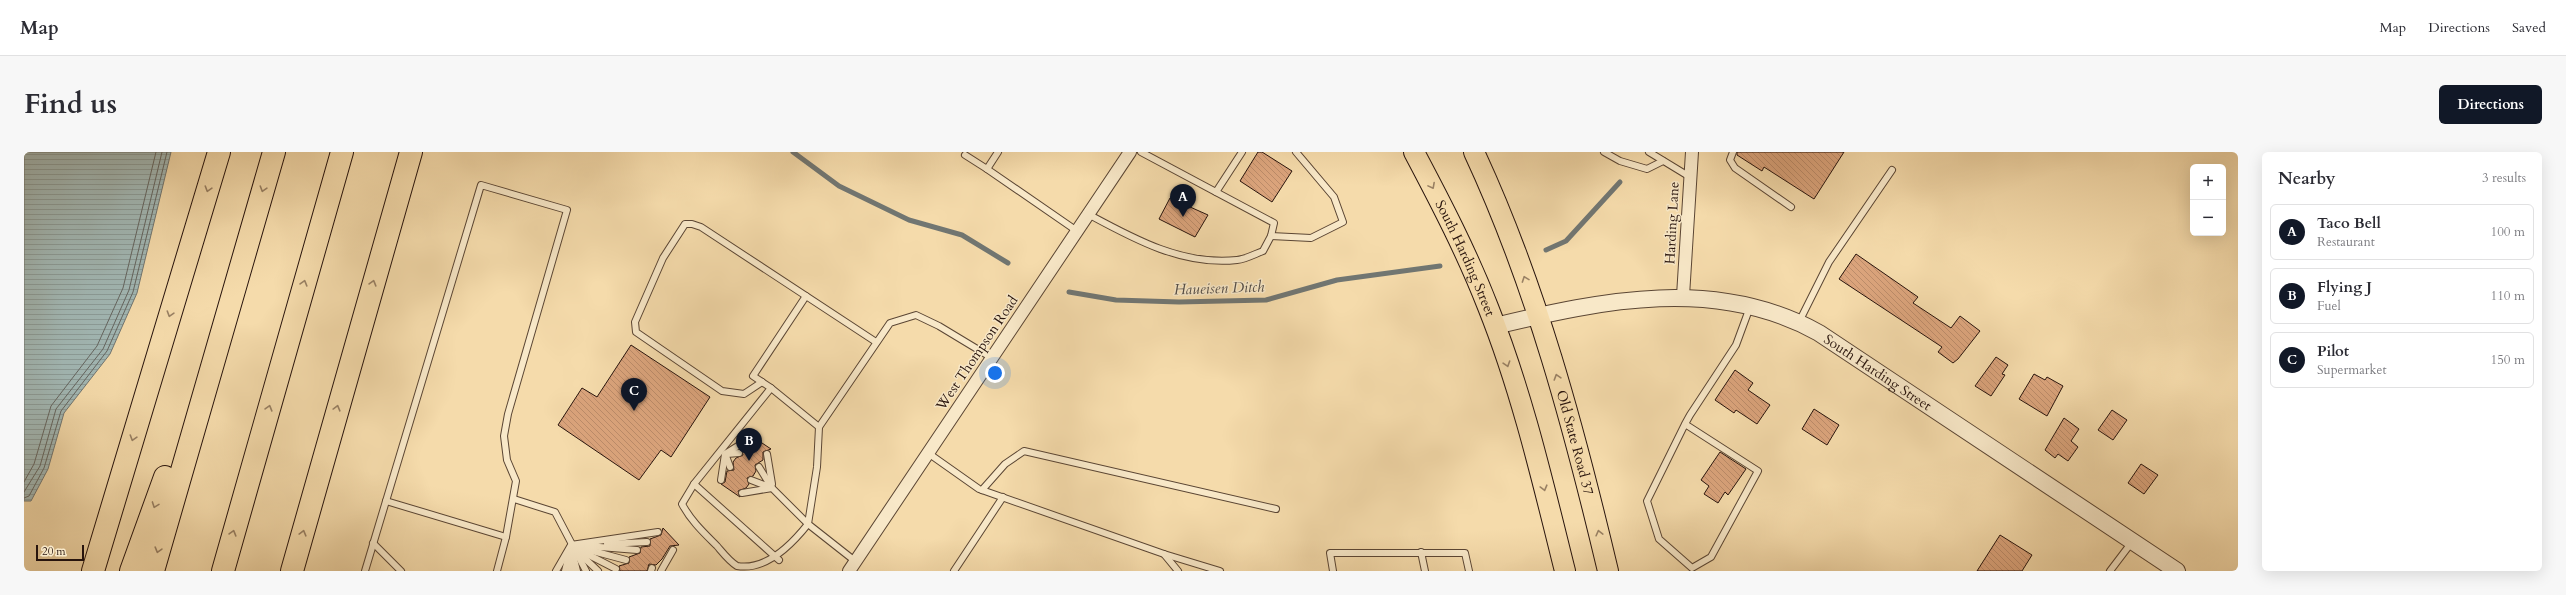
<!DOCTYPE html>
<meta charset="utf-8">
<style>
:root{--surface:#fff;--page:#f7f7f7;--text:#2b2b33;--muted:#7c7c81;--line:#e1e1e2;--accent:#111827}
body{margin:0;font-family:Cardo,serif;background:var(--page);color:var(--text)}
.controls{position:absolute;right:12px;top:12px;display:grid;overflow:hidden;border-radius:6px;box-shadow:0 4px 16px #0002}
.controls button{width:36px;height:36px;display:grid;place-items:center;padding:0;border:0;border-bottom:1px solid var(--line);background:var(--surface);color:var(--text);font:20px sans-serif}
.scale{position:absolute;left:12px;bottom:10px;width:48px;box-sizing:border-box;padding-left:4px;border:2px solid #28140d;border-top:0;font-size:11px;line-height:14px;white-space:nowrap;color:#28140d;-webkit-text-stroke:3px #f8e8c8;paint-order:stroke}
.you{position:absolute;left:971px;top:221px;width:14px;height:14px;margin:-10px;border:3px solid #fff;border-radius:50%;background:#1a73e8;box-shadow:0 0 0 6px #1a73e833}
.badge{display:grid;place-items:center;width:26px;height:26px;border-radius:50%;background:var(--accent);color:#fff;font-size:13px;font-weight:700}
.pin{position:absolute;translate:-50% -33px;filter:drop-shadow(0 1px 2px #0008)}
.pin::after{content:'';position:absolute;top:21px;width:14px;height:12px;background:inherit;clip-path:polygon(0 0,100% 0,50% 100%)}
.list{margin:0;padding:0;list-style:none}
h2{display:flex;justify-content:space-between;align-items:center;height:52px;margin:0;padding:0 16px;font-size:17px}
h2 small{font-size:13px;font-weight:400;color:var(--muted)}
.list li{display:grid;grid-template-columns:26px 1fr auto;gap:12px;align-items:center;box-sizing:border-box;height:56px;margin:0 8px 8px;padding:0 8px;border:1px solid var(--line);border-radius:6px}
.list b{display:block;font-size:15px;white-space:nowrap}
.list p{margin:0;font-size:13px;white-space:nowrap;color:var(--muted)}
.list em{font-size:13px;font-style:normal;color:var(--muted)}
.map{position:relative;flex:none;width:2214px;height:419px;overflow:hidden;border-radius:6px}
header{display:flex;align-items:center;gap:24px;box-sizing:border-box;height:56px;padding:0 20px;background:var(--surface);border-bottom:1px solid var(--line)}
header strong{font-size:19px}
nav{display:flex;gap:22px;margin-inline-start:auto;font-size:14px}
.intro{display:flex;align-items:center;justify-content:space-between;box-sizing:border-box;height:96px;padding:0 24px}
h1{margin:0;font-size:28px}
.button{padding:10px 18px;border-radius:6px;background:var(--accent);color:#fff;font-size:14px;font-weight:700}
main{display:flex;gap:24px;padding:0 24px}
aside{flex:1;background:var(--surface);border-radius:6px;box-shadow:0 4px 16px #0002}
.map>svg:first-child{display:block}
.water{fill:url(#water-rules);stroke:#717672}
.lines{fill:none;stroke-linecap:round;stroke-linejoin:round}
.shore{stroke:#656661;stroke-width:1}
.stream{stroke:#717672;stroke-width:5}
.building{fill:url(#building-back-hatch);stroke:#28140d}
.service-casing{stroke:#5b4634;stroke-width:8}
.minor-casing{stroke:#5b4634;stroke-width:14}
.tertiary-casing{stroke:#5b4634;stroke-width:18}
.primary-casing{stroke:#28140d;stroke-width:22}
.motorway-casing{stroke:#28140d;stroke-width:24}
.service{stroke:#f8e8c8;stroke-width:6}
.minor{stroke:#f8e8c8;stroke-width:12}
.tertiary{stroke:#f8e8c8;stroke-width:16}
.primary{stroke:#f5dbab;stroke-width:20}
.motorway{stroke:#f5dbab;stroke-width:22}
.oneway{stroke:#998164}
.labels{text-anchor:middle;dominant-baseline:central;stroke-width:3;stroke-linejoin:round;paint-order:stroke}
.street-label{font-size:14px;fill:#28140d;stroke:#f8e8c8}
.water-label{font-size:15px;font-style:italic;fill:#534d48;stroke:#f8e8c8}
</style>
<header>
<strong>Map</strong>
<nav><a>Map</a><a>Directions</a><a>Saved</a></nav>
</header>
<div class="intro"><h1>Find us</h1><a class="button">Directions</a></div>
<main>
<div class="map">
<svg width="2214" height="419" viewBox="0 0 2214 419">
<defs>
<pattern id="water-rules" width="6" height="5" patternUnits="userSpaceOnUse"><rect width="6" height="5" fill="#a2b8b5"/><path d="M0 2.5h6" fill="none" stroke="#8c9d9a"/></pattern>
<pattern id="building-back-hatch" width="6" height="6" patternUnits="userSpaceOnUse"><rect width="6" height="6" fill="#dba47c"/><path d="M-1 5l2 2M0 0l6 6M5-1l2 2" fill="none" stroke="#bc8c6a"/></pattern>
</defs>
<rect width="100%" height="100%" fill="#f5dbab"/>
<filter id="stains"><feTurbulence type="fractalNoise" baseFrequency=".005" numOctaves="4"/><feColorMatrix values="0 0 0 0 .2 0 0 0 0 .09 0 0 0 0 .02 0 0 0 .5 -.17"/></filter>
<radialGradient id="worn" r=".72"><stop offset=".6" stop-color="#630" stop-opacity="0"/><stop offset="1" stop-color="#630" stop-opacity=".3"/></radialGradient>
<polygon class="water" points="0,0 147,0 113,141 86,202 40,261 24,317 7,349 0,349"/>
<g class="lines">
<g class="shore">
<polyline points="0,330 10,312 27,254 73,194 99,136 132,0"/>
<polyline points="0,340 16,314 32,257 79,197 105,138 138,0"/>
<polyline points="0,346 5,344 20,316 37,259 83,199 109,140 143,0"/>
</g>
<g class="stream">
<polyline points="769,0 815,34 885,68 938,83 984,111"/>
<polyline points="1522,98 1542,89 1596,30"/>
<polyline points="1045,140 1092,148 1155,150 1242,148 1313,128 1416,114"/>
</g>
</g>
<g class="building">
<polygon points="1234,0 1238,0 1268,19 1248,50 1216,29"/>
<polygon points="1713,0 1820,0 1790,47 1740,15 1738,19 1713,3"/>
<polygon points="1146,46 1184,63 1171,85 1135,67"/>
<polygon points="1832,102 1894,145 1889,151 1927,176 1936,164 1956,179 1934,207 1929,211 1914,200 1918,195 1815,127"/>
<polygon points="607,193 686,245 647,305 637,298 615,328 534,273 558,236 573,245"/>
<polygon points="1972,205 1984,213 1978,222 1981,223 1967,244 1951,234"/>
<polygon points="1711,218 1729,231 1724,238 1746,253 1733,272 1712,258 1710,261 1691,248"/>
<polygon points="2010,222 2021,228 2023,225 2039,234 2023,264 1995,247"/>
<polygon points="1790,257 1815,273 1803,293 1778,277"/>
<polygon points="2088,258 2103,268 2089,288 2074,278"/>
<polygon points="2040,266 2055,277 2047,289 2054,295 2044,309 2034,302 2031,306 2021,298"/>
<polygon points="726,283 747,297 739,300 739,308 731,313 732,319 729,324 723,326 725,332 722,336 714,339 716,345 697,332 701,330 703,319 710,318 709,310 712,306 719,303 717,297 726,291"/>
<polygon points="1696,300 1722,317 1704,343 1701,340 1694,351 1680,342 1685,334 1677,328"/>
<polygon points="2117,312 2134,323 2120,342 2104,331"/>
<polygon points="639,376 655,393 646,394 638,407 632,413 625,412 623,419 596,419 595,414 605,411 605,405 616,401 617,395 626,394 626,387 637,383"/>
<polygon points="1976,383 2008,403 1998,419 1953,419"/>
</g>
<g class="lines">
<defs>
<g id="service">
<polyline points="974,0 963,17 1053,79"/>
<polyline points="1580,0 1596,9 1623,17 1639,9"/>
<polyline points="1625,0 1666,25"/>
<polyline points="1709,0 1706,8 1711,16 1767,55"/>
<polyline points="941,3 963,17"/>
<polyline points="1192,40 1218,0"/>
<path d="M1064 62C1110 87 1159 114 1213 108 1222 107 1231 102 1239 99L1247 84 1250 71 1117 0"/>
<polyline points="1247,84 1287,86 1319,70 1310,45 1272,0"/>
<polyline points="782,144 729,224 747,236 795,275"/>
<polyline points="1775,170 1805,110 1868,18"/>
<polyline points="738,230 720,242 698,239 612,180 611,170 639,106 661,72 668,72 677,75 852,190"/>
<polyline points="1661,272 1734,319 1687,405 1668,416 1635,387 1623,349 1661,272 1666,263 1712,193 1726,155"/>
<polyline points="904,301 955,337 1140,402 1154,419"/>
<polyline points="703,302 715,301"/>
<polyline points="743,302 748,332"/>
<polyline points="702,304 706,315"/>
<polyline points="697,328 701,302 722,289"/>
<polyline points="727,328 748,336 735,315"/>
<polyline points="670,332 755,408"/>
<polyline points="958,338 981,312 1000,299 1252,357"/>
<path d="M718 341 748 336 784 372C769 391 742 419 713 414 705 409 699 401 693 394 680 381 667 369 658 352L670 332 747 236"/>
<polyline points="490,347 531,360 562,419"/>
<polyline points="362,349 482,385"/>
<polyline points="349,391 377,419"/>
<polyline points="583,392 623,390"/>
<polyline points="550,394 602,408"/>
<polyline points="563,394 613,398"/>
<polyline points="548,399 553,419"/>
<polyline points="553,399 574,419"/>
<polyline points="557,399 592,417"/>
<polyline points="1397,400 1401,419"/>
<polyline points="1140,402 1196,419"/>
<polyline points="547,407 547,419"/>
<polyline points="831,409 784,372 793,315 795,275 866,171 892,163 915,174 968,206"/>
<polyline points="341,419 457,33 543,58 484,262 480,284 483,308 492,329 482,385 473,419"/>
<polyline points="532,419 547,393 634,380"/>
<polyline points="541,419 546,399"/>
<polyline points="627,419 628,416"/>
<polyline points="637,419 649,398"/>
<polyline points="930,419 979,345"/>
<polyline points="1309,419 1306,401 1441,401 1445,419"/>
<polyline points="2086,419 2108,390"/>
</g>
<g id="minor">
<polyline points="1659,144 1668,0"/>
<polyline points="825,419 1106,0"/>
</g>
<g id="tertiary">
<path id="s1" d="M1471 174C1579 148 1693 124 1795 181L2153 419"/>
</g>
<g id="primary">
<path id="s2" d="M1390 0C1417 51 1443 101 1464 155 1498 240 1519 331 1541 419"/>
<path id="s3" d="M1450 0C1512 133 1550 276 1584 419"/>
</g>
<g id="motorway">
<polyline points="69,419 195,0"/>
<polyline points="107,419 141,325"/>
<polyline points="129,419 250,0"/>
<polyline points="199,419 318,0"/>
<polyline points="268,419 387,0"/>
</g>
</defs>
<use href="#service" class="service-casing"/>
<use href="#minor" class="minor-casing"/>
<use href="#tertiary" class="tertiary-casing"/>
<use href="#primary" class="primary-casing"/>
<use href="#motorway" class="motorway-casing"/>
<use href="#service" class="service"/>
<use href="#minor" class="minor"/>
<use href="#tertiary" class="tertiary"/>
<use href="#primary" class="primary"/>
<use href="#motorway" class="motorway"/>
</g>
<defs><path id="oneway-chevron" d="M-2-3.5L2.5 0L-2 3.5" fill="none" stroke-width="1.6" stroke-linecap="round" stroke-linejoin="round"/></defs>
<g class="oneway">
<use href="#oneway-chevron" transform="translate(1408 34) rotate(62)"/>
<use href="#oneway-chevron" transform="translate(184 37) rotate(107)"/>
<use href="#oneway-chevron" transform="translate(239 37) rotate(107)"/>
<use href="#oneway-chevron" transform="translate(1501 127) rotate(-110)"/>
<use href="#oneway-chevron" transform="translate(280 131) rotate(-74)"/>
<use href="#oneway-chevron" transform="translate(349 131) rotate(-74)"/>
<use href="#oneway-chevron" transform="translate(146 162) rotate(107)"/>
<use href="#oneway-chevron" transform="translate(1483 212) rotate(72)"/>
<use href="#oneway-chevron" transform="translate(1533 225) rotate(-107)"/>
<use href="#oneway-chevron" transform="translate(245 256) rotate(-74)"/>
<use href="#oneway-chevron" transform="translate(313 256) rotate(-75)"/>
<use href="#oneway-chevron" transform="translate(109 286) rotate(107)"/>
<use href="#oneway-chevron" transform="translate(1520 336) rotate(75)"/>
<use href="#oneway-chevron" transform="translate(131 353) rotate(110)"/>
<use href="#oneway-chevron" transform="translate(209 381) rotate(-74)"/>
<use href="#oneway-chevron" transform="translate(279 381) rotate(-75)"/>
<use href="#oneway-chevron" transform="translate(1575 381) rotate(-104)"/>
<use href="#oneway-chevron" transform="translate(134 398) rotate(106)"/>
</g>
<g class="labels">
<g class="street-label">
<text transform="translate(1648 71) rotate(-87)">Harding Lane</text>
<text stroke="none"><textPath href="#s2" startOffset="118">South Harding Street</textPath></text>
<text transform="translate(953 201) rotate(-56)">West Thompson Road</text>
<text stroke="none"><textPath href="#s1" startOffset="403">South Harding Street</textPath></text>
<text stroke="none"><textPath href="#s3" startOffset="308">Old State Road 37</textPath></text>
</g>
<g class="water-label">
<text transform="translate(1195 136) rotate(-2)">Haueisen Ditch</text>
</g>
</g>
<rect width="100%" height="100%" filter="url(#stains)"/>
<rect width="100%" height="100%" fill="url(#worn)"/>
</svg>
<div class="controls">
<button>+</button>
<button>−</button>
</div>
<div class="scale">20 m</div>
<div class="you"></div>
<div class="pin badge" style="left:1159px;top:65px">A</div>
<div class="pin badge" style="left:725px;top:309px">B</div>
<div class="pin badge" style="left:610px;top:259px">C</div>
</div>
<aside>
<h2>Nearby<small>3 results</small></h2>
<ul class="list">
<li><span class="badge">A</span><div><b>Taco Bell</b><p>Restaurant</p></div><em>100 m</em></li>
<li><span class="badge">B</span><div><b>Flying J</b><p>Fuel</p></div><em>110 m</em></li>
<li><span class="badge">C</span><div><b>Pilot</b><p>Supermarket</p></div><em>150 m</em></li>
</ul>
</aside>
</main>
